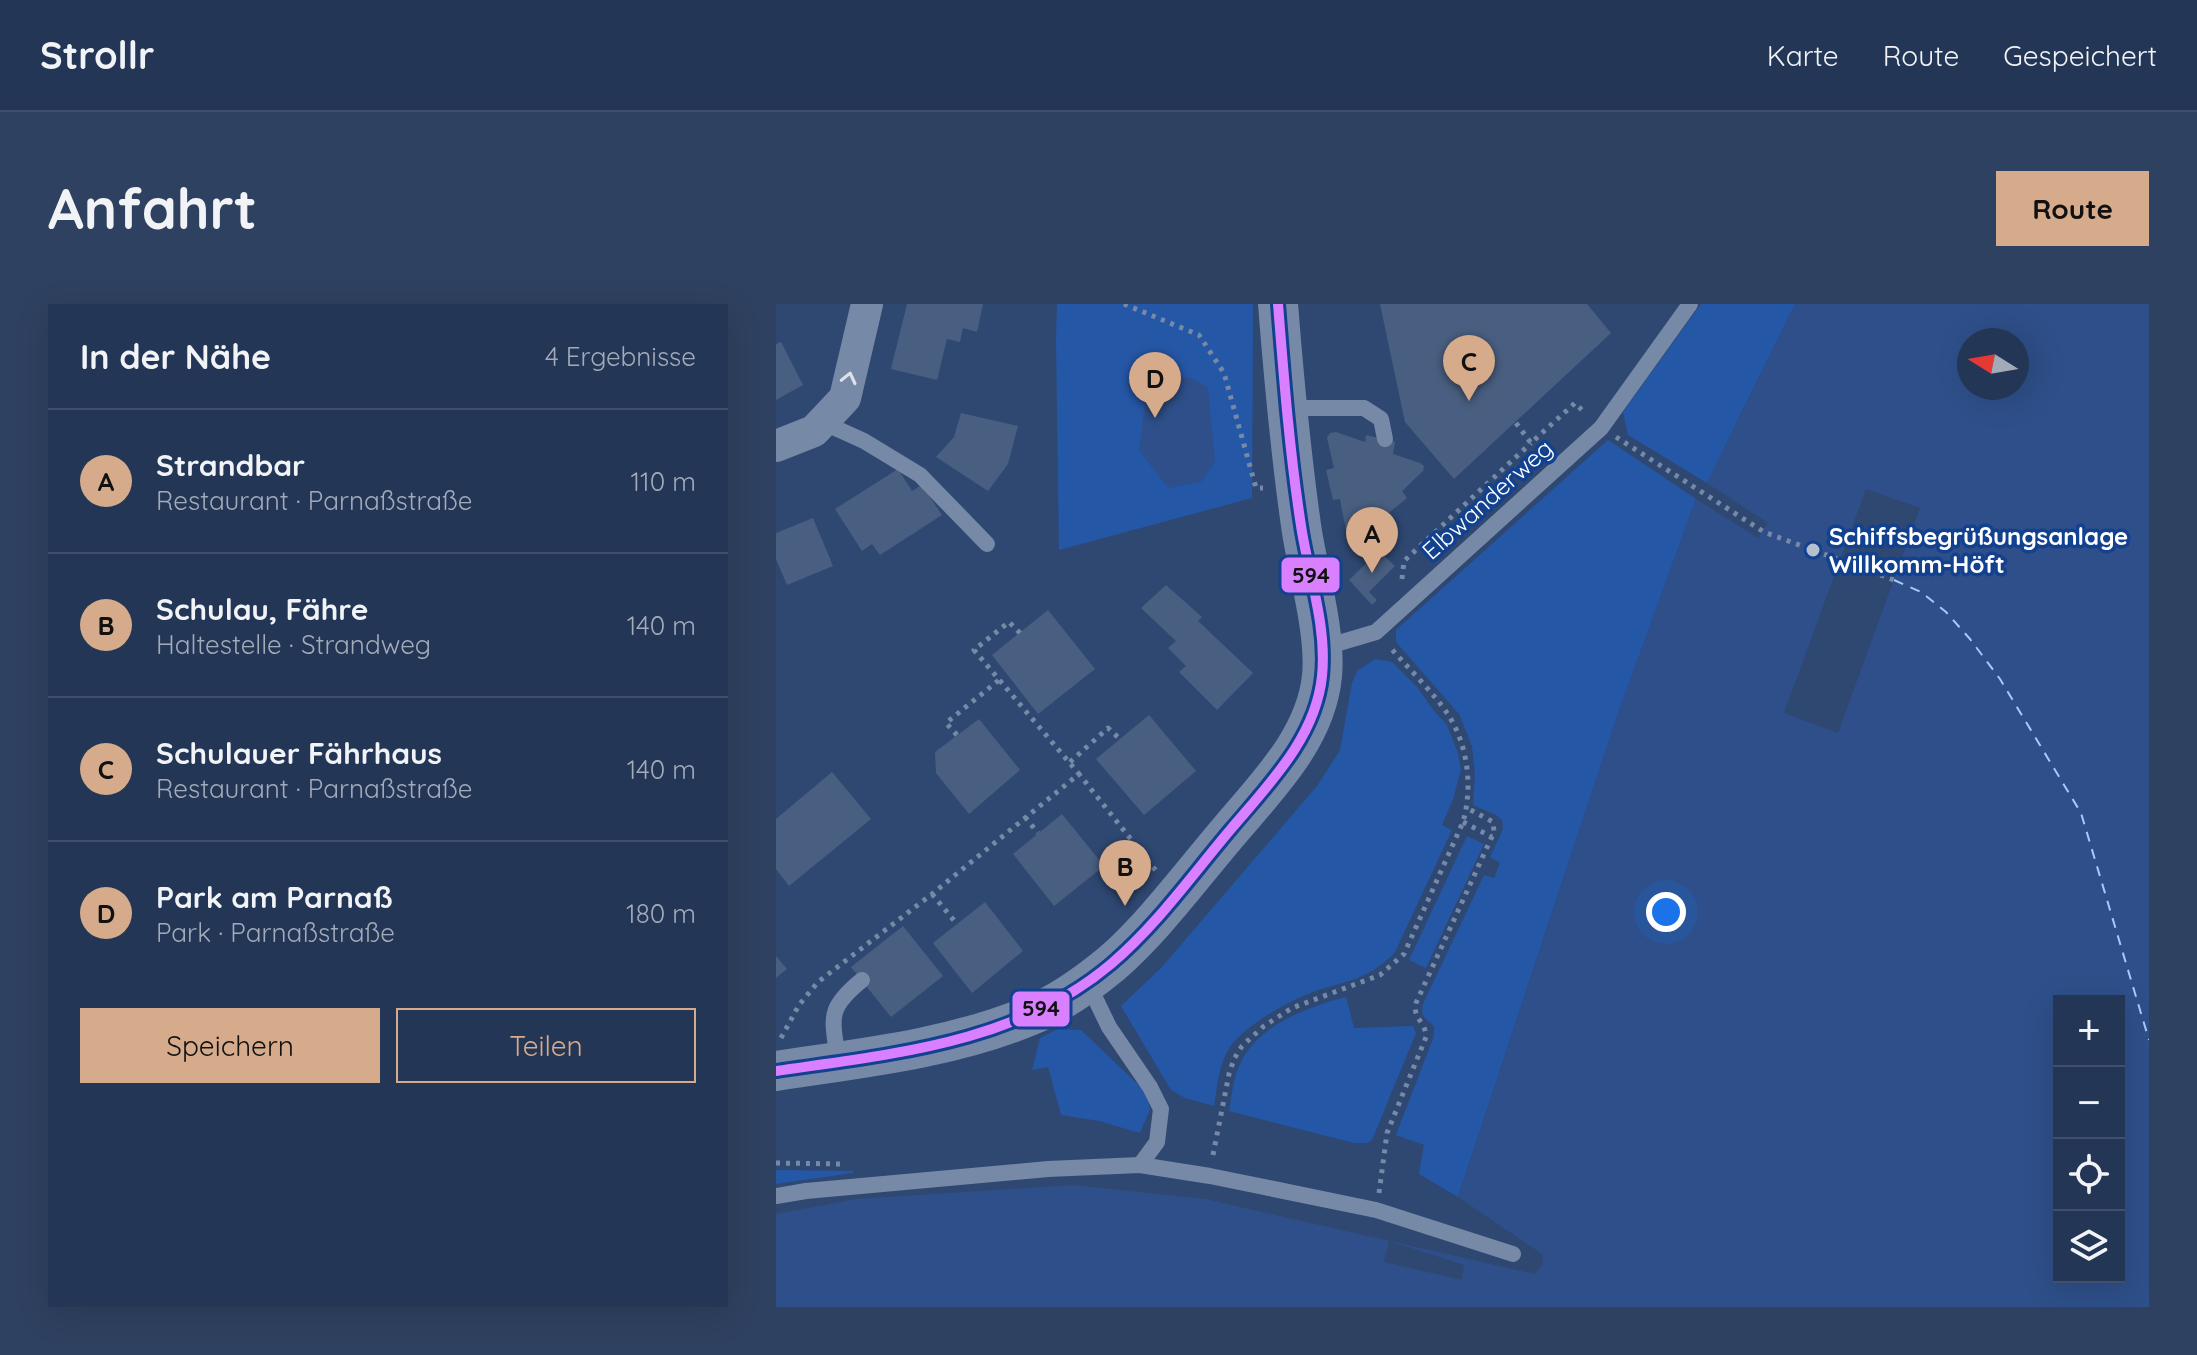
<!DOCTYPE html>
<html lang="de">
<meta charset="utf-8">
<style>
:root{--surface:#233656;--page:#2f4160;--text:#f1f3f6;--muted:#a3abb9;--line:#40506c;--accent:#d6ab8b}
body{margin:0;font-family:Quicksand,sans-serif;background:var(--page);color:var(--text)}
.controls{position:absolute;right:24px;bottom:24px;display:grid;overflow:hidden;border-radius:0px;box-shadow:0 8px 32px #0002}
.controls button{width:72px;height:72px;display:grid;place-items:center;padding:0;border:0;border-bottom:2px solid var(--line);background:var(--surface);color:var(--text);font:40px sans-serif}
.compass{position:absolute;left:1181px;top:24px;width:72px;height:72px;border-radius:50%;background:var(--surface);box-shadow:0 8px 32px #0002;rotate:281deg}
.you{position:absolute;left:890px;top:608px;width:28px;height:28px;margin:-20px;border:6px solid #fff;border-radius:50%;background:#1a73e8;box-shadow:0 0 0 12px #1a73e833}
.badge{display:grid;place-items:center;width:52px;height:52px;border-radius:50%;background:var(--accent);color:#111;font-size:26px;font-weight:700}
.pin{position:absolute;translate:-50% -66px;filter:drop-shadow(0 2px 4px #0008)}
.pin::after{content:'';position:absolute;top:42px;width:28px;height:24px;background:inherit;clip-path:polygon(0 0,100% 0,50% 100%)}
.list{margin:0;padding:0;list-style:none}
h2{display:flex;justify-content:space-between;align-items:center;height:104px;margin:0;padding:0 32px;font-size:34px}
h2 small{font-size:26px;font-weight:400;color:var(--muted)}
.list li{display:grid;grid-template-columns:52px 1fr auto;gap:24px;align-items:center;box-sizing:border-box;height:144px;padding:0 32px;border-top:2px solid var(--line)}
.list b{display:block;font-size:30px;white-space:nowrap}
.list p{margin:0;font-size:26px;white-space:nowrap;color:var(--muted)}
.list em{font-size:26px;font-style:normal;color:var(--muted)}
.actions{display:flex;gap:16px;padding:24px 32px}
.actions a{flex:1;padding:18px 0;border:2px solid var(--accent);border-radius:0px;text-align:center;font-size:28px;color:var(--accent)}
.actions .main{background:var(--accent);color:#111}
.icon{flex:none;width:44px;height:44px;fill:none;stroke:currentColor;stroke-width:2;stroke-linecap:round;stroke-linejoin:round}
.map{position:relative;flex:none;width:1373px;height:1003px;overflow:hidden;border-radius:0px}
header{display:flex;align-items:center;gap:48px;box-sizing:border-box;height:112px;padding:0 40px;background:var(--surface);border-bottom:2px solid var(--line)}
header strong{font-size:38px}
nav{display:flex;gap:44px;margin-inline-start:auto;font-size:28px}
.intro{display:flex;align-items:center;justify-content:space-between;box-sizing:border-box;height:192px;padding:0 48px}
h1{margin:0;font-size:56px}
.button{padding:20px 36px;border-radius:0px;background:var(--accent);color:#111;font-size:28px;font-weight:700}
main{display:flex;gap:48px;padding:0 48px}
aside{flex:1;background:var(--surface);border-radius:0px;box-shadow:0 8px 32px #0002}
.map>svg:first-child{display:block}
.green{fill:#2557a7}
.water{fill:#2e4f89;fill-rule:evenodd}
.pier{fill:#2f4872}
.lines{fill:none;stroke-linecap:round;stroke-linejoin:round}
.ferry{stroke:#a8c8f9;stroke-width:2;stroke-dasharray:10 8;stroke-linecap:butt}
.building{fill:#495f81}
.path{stroke:#7689a6;stroke-width:5;stroke-dasharray:4 6;stroke-linecap:butt}
.service{stroke:#7689a6;stroke-width:16}
.minor{stroke:#7689a6;stroke-width:32}
.tertiary{stroke:#7689a6;stroke-width:40}
.bus-1-casing{stroke:#12418f;stroke-width:16}
.bus-1{stroke:#d880ff;stroke-width:10}
.oneway{stroke:#dde2e9}
.poi-dot{fill:#b6bfce;stroke:#12418f;stroke-width:3}
.labels{text-anchor:middle;dominant-baseline:central;stroke-width:7;stroke-linejoin:round;paint-order:stroke}
.street-label{font-size:24px;fill:#fff;stroke:#12418f}
.poi-label{font-size:24px;font-weight:bold;fill:#fff;stroke:#12418f;text-anchor:start}
.line-badge{stroke:#12418f;stroke-width:3}
.pale-badge-label{font-size:22px;text-anchor:middle;font-weight:bold;fill:#111}
</style>
<header>
<strong>Strollr</strong>
<nav><a>Karte</a><a>Route</a><a>Gespeichert</a></nav>
</header>
<div class="intro"><h1>Anfahrt</h1><a class="button">Route</a></div>
<main>
<aside>
<h2>In der Nähe<small>4 Ergebnisse</small></h2>
<ul class="list">
<li><span class="badge">A</span><div><b>Strandbar</b><p>Restaurant · Parnaßstraße</p></div><em>110 m</em></li>
<li><span class="badge">B</span><div><b>Schulau, Fähre</b><p>Haltestelle · Strandweg</p></div><em>140 m</em></li>
<li><span class="badge">C</span><div><b>Schulauer Fährhaus</b><p>Restaurant · Parnaßstraße</p></div><em>140 m</em></li>
<li><span class="badge">D</span><div><b>Park am Parnaß</b><p>Park · Parnaßstraße</p></div><em>180 m</em></li>
</ul>
<div class="actions"><a class="main">Speichern</a><a>Teilen</a></div>
</aside>
<div class="map">
<svg width="1373" height="1003" viewBox="0 0 1373 1003">
<rect width="100%" height="100%" fill="#2f4872"/>
<g class="green">
<polygon points="281,0 477,0 476,194 283,246 280,34"/>
<polygon points="925,0 1019,0 931,179 852,131 847,108"/>
<path d="M832 136 920 195 838 421 682 893 643 870 648 841 620 831 658 732V722C649 715 644 711 647 700L708 571 718 574 724 559 714 553 727 525 726 516 720 511 697 501 699 472 696 442 683 410 620 338V326Z"/>
<path d="M600 355 616 358 641 383 658 407 671 421 682 449 685 466 677 495 666 521 676 526 619 648C596 675 568 677 537 688 514 696 468 722 454 743 443 759 441 783 438 802L409 794 395 786 345 702 386 663 541 482 564 446 576 379 582 366Z"/>
<polygon points="691,532 708,540 650,664 633,656"/>
<path d="M570 693 578 724 637 722 640 729 596 836 591 839H578L453 807C456 791 457 773 465 758 482 721 534 702 570 693Z"/>
<polygon points="282,725 305,726 370,788 374,805 364,829 323,817 285,811 272,763 256,766 264,734"/>
<polygon points="0,866 77,867 77,869 0,880"/>
</g>
<g class="water">
<path d="M1019 0H1373V1003H0V910L81 895 297 881 429 895 759 970 767 960 766 950 682 893 838 421 920 195 982 234 992 219 931 179ZM1193 36H1241V84H1193ZM1283 697H1343V973H1283Z"/>
<polygon points="394,72 415,74 432,83 439,158 425,178 392,184 363,146 371,86"/>
</g>
<g class="pier">
<polygon points="1090,185 1144,204 1062,429 1008,409"/>
<polygon points="613,937 688,961 686,976 608,958"/>
</g>
<g class="lines">
<polyline class="ferry" points="1118,276 1145,288 1170,308 1194,335 1224,375 1305,509 1373,736"/>
</g>
<g class="building">
<polygon points="131,0 207,0 201,28 187,24 184,38 171,35 161,76 115,65"/>
<polygon points="604,0 811,0 835,29 678,175 629,118"/>
<polygon points="5,38 27,81 0,96 0,40"/>
<polygon points="185,109 242,122 232,160 212,187 160,153 178,133"/>
<polygon points="560,128 589,138 590,131 619,138 617,150 644,159 648,162 647,167 626,187 631,194 609,212 603,207 578,230 574,231 570,227 564,195 557,196 550,166 558,164 551,134 554,129"/>
<polygon points="122,165 136,187 146,181 166,211 104,251 96,240 86,247 59,205"/>
<polygon points="37,214 57,262 11,281 0,255 0,229"/>
<polygon points="603,247 619,262 593,288 601,296 596,301 573,276"/>
<polygon points="390,281 426,313 422,317 477,369 441,406 403,368 410,362 392,344 400,337 365,304"/>
<polygon points="272,306 319,365 262,410 216,351"/>
<polygon points="373,411 420,467 368,511 320,455"/>
<polygon points="203,415 244,466 193,510 160,469 159,448"/>
<polygon points="56,468 95,515 13,582 0,565 0,515"/>
<polygon points="286,510 328,562 278,602 237,550"/>
<polygon points="209,598 247,647 196,689 157,639"/>
<polygon points="127,622 167,672 115,713 75,663"/>
<polygon points="0,652 11,665 0,674"/>
</g>
<g class="lines">
<g class="path">
<polyline points="348,0 423,31 448,69 480,184 487,184"/>
<polyline points="740,119 755,139 799,99 810,110"/>
<polyline points="840,133 988,228 1118,276"/>
<polyline points="626,275 628,257 755,139"/>
<polyline points="244,329 233,318 198,346 303,470"/>
<polyline points="181,431 170,419 223,376"/>
<polyline points="294,458 332,424 344,435"/>
<polyline points="249,513 262,529"/>
<polyline points="687,518 716,533"/>
<polyline points="156,590 181,620"/>
<polyline points="5,734 23,701 42,678 156,590 303,470 381,568"/>
<path d="M437 851 453 770 458 755 466 742 488 722 516 704 604 671 628 650 687 518C697 483 692 440 671 409 657 388 630 362 613 342"/>
<polyline points="0,859 66,860"/>
<path d="M603 889 611 829 650 733C650 718 636 714 640 699L718 528 717 518 691 504"/>
</g>
<g class="service">
<polyline points="512,104 588,104 605,115 609,135"/>
<polyline points="46,118 88,137 144,171 211,240"/>
<polyline points="546,344 600,328 825,124 914,0"/>
<polyline points="306,683 320,696 333,723 374,783 385,805 381,838 364,861"/>
<path d="M62 758C57 714 49 706 86 676"/>
<polyline points="0,892 30,887 272,865 364,861 434,872 600,906 737,950"/>
</g>
<polyline class="minor" points="0,142 38,127 69,94 91,0"/>
<path class="tertiary" d="M0 767C85 754 173 745 253 712 281 701 312 679 335 660 377 624 418 568 455 525 493 480 540 433 546 372 550 330 533 271 526 228 515 153 508 76 502 0"/>
<defs>
<path id="bus-1" d="M0 767C116 750 242 739 335 660 381 621 416 571 455 525 493 480 540 433 546 372 551 324 534 275 526 228 514 153 508 76 502 0"/>
</defs>
<use href="#bus-1" class="bus-1-casing"/>
<use href="#bus-1" class="bus-1"/>
</g>
<defs><path id="oneway-chevron" d="M-2-3.5L2.5 0L-2 3.5" fill="none" stroke-width="1.6" stroke-linecap="round" stroke-linejoin="round" transform="scale(2)"/></defs>
<use class="oneway" href="#oneway-chevron" transform="translate(73 74) rotate(-77)"/>
<circle class="poi-dot" cx="1037" cy="246" r="8"/>
<g class="labels">
<g class="street-label">
<text transform="translate(711 195) rotate(-42)">Elbwanderweg</text>
</g>
<g class="poi-label">
<text x="1053" y="232">Schiffsbegrüßungsanlage<tspan x="1053" dy="28">Willkomm-Höft</tspan></text>
</g>
</g>
<g class="line-badge">
<rect x="504" y="252" width="61" height="38" rx="8" fill="#d880ff"/>
<rect x="235" y="686" width="60" height="38" rx="8" fill="#d880ff"/>
</g>
<g class="pale-badge-label">
<text x="535" y="279">594</text>
<text x="265" y="712">594</text>
</g>
</svg>
<div class="controls">
<button>+</button>
<button>−</button>
<button><svg class="icon" aria-label="locate" viewBox="0 0 24 24"><circle cx="12" cy="12" r="6"/><path d="M12 2v4M12 18v4M2 12h4M18 12h4"/></svg></button>
<button><svg class="icon" aria-label="layers" viewBox="0 0 24 24"><path d="M12 4l9 5-9 5-9-5zM3 14l9 5 9-5"/></svg></button>
</div>
<svg class="compass" viewBox="-18 -18 36 36"><path d="M0-13l5 13h-10z" fill="#e53935"/><path d="M0 13l5-13h-10z" fill="#a3abb9"/></svg>
<div class="you"></div>
<div class="pin badge" style="left:596px;top:269px">A</div>
<div class="pin badge" style="left:349px;top:602px">B</div>
<div class="pin badge" style="left:693px;top:97px">C</div>
<div class="pin badge" style="left:379px;top:114px">D</div>
</div>
</main>
